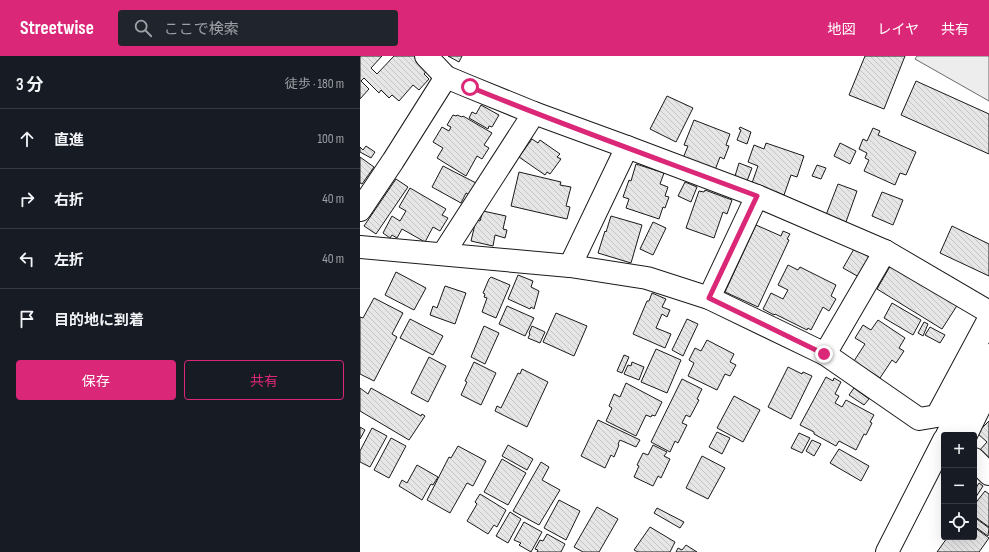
<!DOCTYPE html>
<html lang="ja">
<meta charset="utf-8">
<style>
:root{--surface:#171b24;--page:#20242c;--text:#f1f3f6;--muted:#9ea1a6;--line:#363941;--accent:#db2777}
body{margin:0;font-family:"Sofia Sans Condensed","Noto Sans JP",sans-serif;background:var(--page);color:var(--text)}
.controls{position:absolute;right:12px;bottom:12px;display:grid;overflow:hidden;border-radius:4px;box-shadow:0 4px 16px #0002}
.controls button{width:36px;height:36px;display:grid;place-items:center;padding:0;border:0;border-bottom:1px solid var(--line);background:var(--surface);color:var(--text);font:20px sans-serif}
.stop{position:absolute;width:12px;height:12px;margin:-9px;border:3px solid #db2777;border-radius:50%;background:#fff}
.stop.end{background:#db2777;border-color:#fff;box-shadow:0 1px 4px #0008}
.list{margin:0;padding:0;list-style:none}
h2{display:flex;justify-content:space-between;align-items:center;height:52px;margin:0;padding:0 16px;font-size:17px}
h2 small{font-size:13px;font-weight:400;color:var(--muted)}
.list li{display:grid;grid-template-columns:26px 1fr auto;gap:12px;align-items:center;box-sizing:border-box;height:60px;padding:0 16px;border-top:1px solid var(--line)}
.list b{display:block;font-size:15px;white-space:nowrap}
.list em{font-size:13px;font-style:normal;color:var(--muted)}
.actions{display:flex;gap:8px;padding:12px 16px}
.actions a{flex:1;padding:9px 0;border:1px solid var(--accent);border-radius:4px;text-align:center;font-size:14px;color:var(--accent)}
.actions .main{background:var(--accent);color:#fff}
.icon{flex:none;width:22px;height:22px;fill:none;stroke:currentColor;stroke-width:2;stroke-linecap:round;stroke-linejoin:round}
.map{position:relative;flex:none;width:629px;height:496px;overflow:hidden}
header{display:flex;align-items:center;gap:24px;box-sizing:border-box;height:56px;padding:0 20px;background:var(--accent);color:#fff}
header strong{font-size:19px}
nav{display:flex;gap:22px;margin-inline-start:auto;font-size:14px}
.search{width:280px;height:36px;background:var(--page);display:flex;align-items:center;gap:10px;box-sizing:border-box;padding:0 14px;border-radius:4px;color:var(--muted);font-size:15px}
main{display:flex}
aside{flex:1;background:var(--surface)}
.map>svg:first-child{display:block}
.parking{fill:#ededed;stroke:#6a6a6a}
.building{fill:url(#building-back-hatch);stroke:#1a1a1a}
.lines{fill:none;stroke-linecap:round;stroke-linejoin:round}
.minor-casing{stroke:#1a1a1a;stroke-width:24}
.major-casing{stroke:#1a1a1a;stroke-width:24}
.minor{stroke:#fff;stroke-width:22}
.major{stroke:#fff;stroke-width:22}
.route{stroke:#db2777;stroke-width:5}
</style>
<header>
<strong>Streetwise</strong>
<div class="search"><svg class="icon" aria-label="search" viewBox="0 0 24 24"><circle cx="10" cy="10" r="6"/><path d="M15 15l6 6"/></svg>ここで検索</div>
<nav><a>地図</a><a>レイヤ</a><a>共有</a></nav>
</header>
<main>
<aside>
<h2>3 分<small>徒歩 · 180 m</small></h2>
<ul class="list">
<li><svg class="icon" aria-label="ahead" viewBox="0 0 24 24"><path d="M12 20V5M6 11l6-6 6 6"/></svg><div><b>直進</b></div><em>100 m</em></li>
<li><svg class="icon" aria-label="right" viewBox="0 0 24 24"><path d="M7 20v-9h11M14 6l5 5-5 5"/></svg><div><b>右折</b></div><em>40 m</em></li>
<li><svg class="icon" aria-label="left" viewBox="0 0 24 24"><path d="M17 20v-9H6M10 6l-5 5 5 5"/></svg><div><b>左折</b></div><em>40 m</em></li>
<li><svg class="icon" aria-label="arrive" viewBox="0 0 24 24"><path d="M6 21V4h12l-3 4 3 4H6"/></svg><div><b>目的地に到着</b></div></li>
</ul>
<div class="actions"><a class="main">保存</a><a>共有</a></div>
</aside>
<div class="map">
<svg width="629" height="496" viewBox="0 0 629 496">
<defs>
<pattern id="building-back-hatch" width="6" height="6" patternUnits="userSpaceOnUse"><rect width="6" height="6" fill="#e6e6e6"/><path d="M-1 5l2 2M0 0l6 6M5-1l2 2" fill="none" stroke="#c5c5c5"/></pattern>
</defs>
<rect width="100%" height="100%" fill="#fff"/>
<polygon class="parking" points="557,0 629,0 629,45 555,3"/>
<g class="building">
<polygon points="0,0 22,0 11,12 17,18 34,0 59,0 70,11 64,18 69,23 59,34 53,29 39,45 32,39 29,42 21,34 19,37 4,22 1,25 9,33 0,43"/>
<polygon points="88,0 102,0 99,6"/>
<polygon points="505,0 545,0 524,53 489,39"/>
<polygon points="556,25 629,58 629,98 541,59"/>
<polygon points="307,40 333,52 316,86 290,73"/>
<polygon points="121,49 139,59 132,71 129,70 128,73 109,62 112,56 116,58"/>
<polygon points="93,59 96,60 97,59 102,61 103,60 132,77 124,89 129,92 122,103 117,100 106,120 77,102 83,92 73,86 82,71 89,75 91,71 87,69"/>
<polygon points="334,64 370,78 366,89 369,90 364,103 360,101 355,114 323,102 328,90 324,89"/>
<polygon points="380,71 391,76 387,88 377,84 381,74 379,73"/>
<polygon points="513,72 520,75 518,79 556,96 546,119 540,117 535,129 504,115 509,104 505,102 507,97 499,93 503,83 507,85"/>
<polygon points="172,83 178,87 180,84 200,98 197,101 201,103 190,118 187,116 185,119 159,101"/>
<polygon points="406,87 444,100 437,121 431,119 424,139 392,127 398,110 388,106 394,89 404,93"/>
<polygon points="480,87 496,95 490,108 474,100"/>
<polygon points="6,90 15,96 11,102 0,96 0,91 3,94"/>
<polygon points="0,101 14,111 2,128 0,127"/>
<polygon points="379,107 392,112 387,125 375,120"/>
<polygon points="276,108 304,117 300,128 308,131 305,140 309,141 305,152 303,151 299,163 266,152 269,143 263,141 269,124 271,125"/>
<polygon points="457,109 466,112 461,123 452,120"/>
<polygon points="83,110 116,127 109,139 106,137 101,147 72,131"/>
<polygon points="159,116 201,126 200,129 211,131 206,150 210,151 207,163 151,150"/>
<polygon points="36,123 48,131 16,178 4,170"/>
<polygon points="325,126 337,131 331,146 318,140"/>
<polygon points="478,128 497,135 486,166 466,159"/>
<polygon points="50,132 86,153 82,159 88,162 80,175 73,171 65,186 42,173 37,182 32,179 30,182 23,177 32,160 40,165 46,155 39,151"/>
<polygon points="345,134 372,144 367,158 363,156 354,182 326,172 339,135 344,136"/>
<polygon points="522,136 543,144 533,169 512,160"/>
<polygon points="123,155 146,160 143,173 147,174 145,182 135,179 133,190 111,185 116,164 120,165"/>
<polygon points="251,160 282,169 271,207 238,197 245,175 246,176"/>
<polygon points="293,166 306,172 293,199 280,193"/>
<polygon points="396,169 421,180 423,175 430,178 427,183 429,184 398,251 365,236"/>
<polygon points="592,170 629,188 629,220 580,197"/>
<polygon points="494,193 510,201 499,221 483,212"/>
<polygon points="532,207 598,248 582,273 517,233"/>
<polygon points="428,209 438,214 440,211 476,229 471,240 476,243 469,255 463,251 451,274 448,272 447,274 415,258 414,259 403,253 411,237 423,243 428,234 418,229"/>
<polygon points="36,216 66,232 54,254 25,239"/>
<polygon points="158,219 173,225 171,231 179,235 174,253 171,251 170,253 148,243"/>
<polygon points="131,221 150,229 136,262 122,256 127,242 124,241 125,238 123,237 129,223"/>
<polygon points="85,230 106,237 95,268 70,259 73,250 77,252"/>
<polygon points="292,237 306,243 302,251 310,254 307,261 302,258 296,272 311,278 305,292 273,278 287,245 289,245"/>
<polygon points="14,242 43,257 32,278 37,281 14,325 0,318 0,261 3,262"/>
<polygon points="532,247 561,264 553,279 524,262"/>
<polygon points="147,250 174,262 165,280 139,268"/>
<polygon points="196,257 227,270 214,300 183,286"/>
<polygon points="50,263 83,280 73,299 40,282"/>
<polygon points="327,263 338,268 323,300 312,294"/>
<polygon points="518,264 545,282 539,292 544,295 536,307 532,304 520,322 494,305 505,288 495,282 503,269 511,274"/>
<polygon points="564,266 568,268 563,280 558,277"/>
<polygon points="124,270 139,277 125,308 111,301"/>
<polygon points="172,270 185,276 180,287 168,282 170,278 169,277"/>
<polygon points="570,271 585,279 580,287 565,279"/>
<polygon points="347,284 374,298 370,306 376,309 370,320 365,318 357,334 328,320 334,307 329,304 335,292 341,295"/>
<polygon points="296,293 321,304 307,337 281,326"/>
<polygon points="264,299 269,301 262,317 257,315"/>
<polygon points="69,301 86,310 68,346 51,337"/>
<polygon points="114,306 136,317 121,349 101,339 107,326 105,325"/>
<polygon points="272,306 284,311 279,324 264,318 268,309 271,310"/>
<polygon points="428,311 442,318 443,316 452,320 431,363 408,351"/>
<polygon points="162,313 188,326 167,371 135,355 137,350 141,352 158,317 160,318"/>
<polygon points="466,321 473,325 474,322 481,326 475,338 479,340 475,347 482,351 486,344 514,359 510,366 512,367 506,379 504,378 496,394 479,385 476,390 454,378 454,376 440,369"/>
<polygon points="322,323 342,333 337,343 339,344 330,361 326,359 322,367 327,369 318,387 315,385 310,396 291,386"/>
<polygon points="266,327 302,346 295,360 292,359 291,361 286,359 276,380 246,365 252,352 249,350 254,338 260,341"/>
<polygon points="0,332 8,338 11,332 61,360 62,358 65,360 49,384 0,355"/>
<polygon points="494,332 509,343 504,349 489,339"/>
<polygon points="374,340 400,354 383,386 357,372"/>
<polygon points="238,364 280,384 276,391 260,384 258,388 259,389 254,401 251,399 245,412 221,400"/>
<polygon points="629,365 629,407 618,396 627,386 617,377"/>
<polygon points="0,371 5,374 0,383"/>
<polygon points="12,372 27,380 10,411 0,406 0,395"/>
<polygon points="357,376 370,382 362,398 349,391"/>
<polygon points="439,377 450,382 442,397 431,392"/>
<polygon points="31,382 46,390 29,422 14,414"/>
<polygon points="452,384 461,388 454,400 446,395"/>
<polygon points="148,389 173,403 167,414 142,400"/>
<polygon points="293,389 307,396 304,400 310,403 301,422 298,420 293,430 274,421 279,410 277,409 283,397 288,399"/>
<polygon points="98,390 126,405 113,430 107,427 90,457 67,444 89,401 91,402"/>
<polygon points="479,393 509,410 501,425 470,407"/>
<polygon points="342,400 365,412 348,443 326,432"/>
<polygon points="142,403 166,417 148,449 124,436"/>
<polygon points="181,406 189,411 182,424 200,434 179,469 153,455"/>
<polygon points="57,409 78,421 73,429 71,428 62,444 39,430 42,424 47,427"/>
<polygon points="619,427 623,430 614,444 614,435"/>
<polygon points="625,435 629,438 629,471 614,460 614,449"/>
<polygon points="120,438 146,454 137,471 134,469 128,478 107,465 117,448 115,446"/>
<polygon points="199,444 220,455 206,484 184,472"/>
<polygon points="237,451 258,463 239,496 223,496 214,491"/>
<polygon points="297,452 324,466 320,472 294,457"/>
<polygon points="150,456 161,463 148,487 136,480"/>
<polygon points="614,461 629,472 628,480 614,470"/>
<polygon points="164,466 182,476 171,496 159,489 161,487 154,484"/>
<polygon points="290,471 315,486 310,496 278,496 274,494"/>
<polygon points="614,471 629,482 619,496 577,496 587,482 586,481 614,481"/>
<polygon points="187,478 205,488 201,496 177,496 178,494 175,493 180,484 183,485"/>
<polygon points="326,489 337,496 316,496 318,492 322,494"/>
</g>
<g class="lines">
<defs>
<g id="minor">
<polyline points="66,0 86,21 110,31 174,57 267,91 397,140 525,195 629,256"/>
<polyline points="0,154 33,105 86,21"/>
<polyline points="0,191 210,210 287,222 349,242 465,298 559,363 577,360 629,263"/>
<polyline points="83,198 174,57"/>
<polyline points="210,210 267,91"/>
<polyline points="349,242 397,140"/>
<polyline points="465,298 525,195"/>
<polyline points="606,379 629,332"/>
<polyline points="614,403 629,418"/>
</g>
<g id="major">
<polyline points="587,379 629,299"/>
<polyline points="527,496 584,384"/>
</g>
</defs>
<use href="#minor" class="minor-casing"/>
<use href="#major" class="major-casing"/>
<use href="#minor" class="minor"/>
<use href="#major" class="major"/>
</g>
<g class="lines">
<path class="route" d="M110 31C205 70 301 104 397 140L349 242 464 298"/>
</g>
</svg>
<div class="controls">
<button>+</button>
<button>−</button>
<button><svg class="icon" aria-label="locate" viewBox="0 0 24 24"><circle cx="12" cy="12" r="6"/><path d="M12 2v4M12 18v4M2 12h4M18 12h4"/></svg></button>
</div>
<div class="stop" style="left:110px;top:31px"></div>
<div class="stop end" style="left:464px;top:298px"></div>
</div>
</main>
